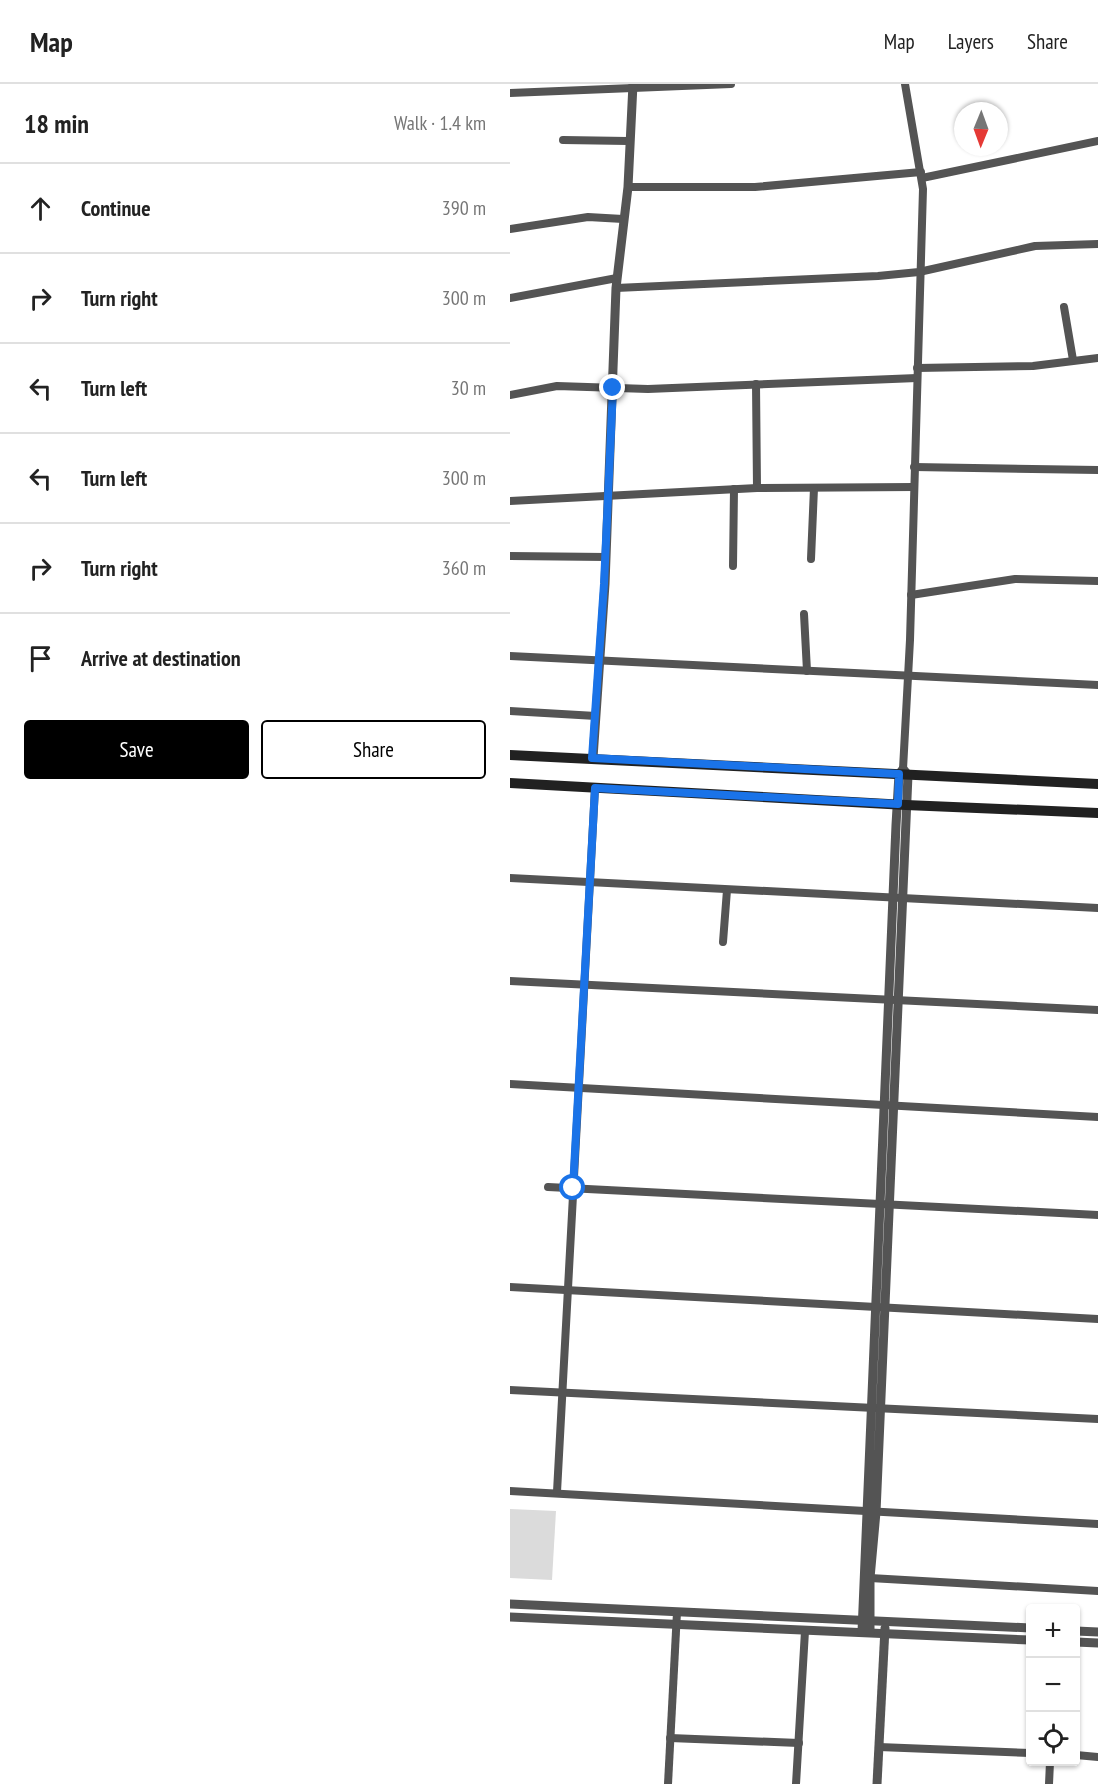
<!DOCTYPE html>
<meta charset="utf-8">
<style>
:root{--surface:#fff;--page:#f2f2f2;--text:#222;--muted:#767676;--line:#e0e0e0;--accent:#000}
body{margin:0;font-family:"PT Sans Narrow",sans-serif;background:var(--page);color:var(--text)}
.controls{position:absolute;right:18px;bottom:18px;display:grid;overflow:hidden;border-radius:6px;box-shadow:0 2px 4px #0004}
.controls button{width:54px;height:54px;display:grid;place-items:center;padding:0;border:0;border-bottom:2px solid var(--line);background:var(--surface);color:var(--text);font:30px sans-serif}
.compass{position:absolute;left:444px;top:18px;width:54px;height:54px;border-radius:50%;background:var(--surface);box-shadow:0 2px 4px #0004;rotate:181deg}
.stop{position:absolute;width:18px;height:18px;margin:-14px;border:4px solid #1a73e8;border-radius:50%;background:#fff}
.stop.end{background:#1a73e8;border-color:#fff;box-shadow:0 2px 6px #0008}
.list{margin:0;padding:0;list-style:none}
h2{display:flex;justify-content:space-between;align-items:center;height:78px;margin:0;padding:0 24px;font-size:26px}
h2 small{font-size:20px;font-weight:400;color:var(--muted)}
.list li{display:grid;grid-template-columns:39px 1fr auto;gap:18px;align-items:center;box-sizing:border-box;height:90px;padding:0 24px;border-top:2px solid var(--line)}
.list b{display:block;font-size:22px;white-space:nowrap}
.list em{font-size:20px;font-style:normal;color:var(--muted)}
.actions{display:flex;gap:12px;padding:18px 24px}
.actions a{flex:1;padding:14px 0;border:2px solid var(--accent);border-radius:6px;text-align:center;font-size:21px;color:var(--accent)}
.actions .main{background:var(--accent);color:#fff}
.icon{flex:none;width:33px;height:33px;fill:none;stroke:currentColor;stroke-width:2;stroke-linecap:round;stroke-linejoin:round}
.map{position:relative;flex:none;width:588px;height:1700px;overflow:hidden}
header{display:flex;align-items:center;gap:36px;box-sizing:border-box;height:84px;padding:0 30px;background:var(--surface);border-bottom:2px solid var(--line)}
header strong{font-size:28px}
nav{display:flex;gap:33px;margin-inline-start:auto;font-size:21px}
main{display:flex}
aside{flex:1;background:var(--surface)}
.map>svg:first-child{display:block}
.pitch{fill:#dbdbdb}
.lines{fill:none;stroke-linecap:round;stroke-linejoin:round}
.minor{stroke:#545454;stroke-width:8}
.tertiary{stroke:#545454;stroke-width:9}
.secondary{stroke:#212121;stroke-width:10}
.route{stroke:#1a73e8;stroke-width:8}
</style>
<header>
<strong>Map</strong>
<nav><a>Map</a><a>Layers</a><a>Share</a></nav>
</header>
<main>
<aside>
<h2>18 min<small>Walk · 1.4 km</small></h2>
<ul class="list">
<li><svg class="icon" aria-label="ahead" viewBox="0 0 24 24"><path d="M12 20V5M6 11l6-6 6 6"/></svg><div><b>Continue</b></div><em>390 m</em></li>
<li><svg class="icon" aria-label="right" viewBox="0 0 24 24"><path d="M7 20v-9h11M14 6l5 5-5 5"/></svg><div><b>Turn right</b></div><em>300 m</em></li>
<li><svg class="icon" aria-label="left" viewBox="0 0 24 24"><path d="M17 20v-9H6M10 6l-5 5 5 5"/></svg><div><b>Turn left</b></div><em>30 m</em></li>
<li><svg class="icon" aria-label="left" viewBox="0 0 24 24"><path d="M17 20v-9H6M10 6l-5 5 5 5"/></svg><div><b>Turn left</b></div><em>300 m</em></li>
<li><svg class="icon" aria-label="right" viewBox="0 0 24 24"><path d="M7 20v-9h11M14 6l5 5-5 5"/></svg><div><b>Turn right</b></div><em>360 m</em></li>
<li><svg class="icon" aria-label="arrive" viewBox="0 0 24 24"><path d="M6 21V4h12l-3 4 3 4H6"/></svg><div><b>Arrive at destination</b></div></li>
</ul>
<div class="actions"><a class="main">Save</a><a>Share</a></div>
</aside>
<div class="map">
<svg width="588" height="1700" viewBox="0 0 588 1700">
<rect width="100%" height="100%" fill="#fff"/>
<polygon class="pitch" points="0,1425 46,1427 42,1496 0,1494"/>
<g class="lines">
<g class="minor">
<polyline points="0,9 221,0"/>
<polyline points="53,56 118,57"/>
<polyline points="412,94 588,57"/>
<polyline points="118,103 245,103 411,88"/>
<polyline points="0,145 78,133 113,135"/>
<polyline points="106,204 368,192 409,188 525,162 588,160"/>
<polyline points="0,214 107,194"/>
<polyline points="554,223 563,276"/>
<polyline points="407,284 523,282 588,274"/>
<polyline points="246,300 247,404"/>
<polyline points="0,311 47,302 138,305 407,294"/>
<polyline points="404,383 588,386"/>
<polyline points="0,417 247,404 404,403"/>
<polyline points="0,472 96,473"/>
<polyline points="301,475 304,404"/>
<polyline points="223,482 224,405"/>
<polyline points="401,511 505,495 588,497"/>
<polyline points="294,530 297,587"/>
<polyline points="0,572 588,601"/>
<polyline points="0,627 86,632"/>
<polyline points="393,685 400,556 413,105 395,0"/>
<polyline points="0,794 588,824"/>
<polyline points="213,858 217,806"/>
<polyline points="0,897 588,926"/>
<polyline points="0,1000 588,1033"/>
<polyline points="38,1103 588,1131"/>
<polyline points="0,1203 588,1235"/>
<polyline points="0,1306 588,1335"/>
<polyline points="0,1407 588,1440"/>
<polyline points="47,1408 85,704"/>
<polyline points="360,1494 588,1507"/>
<polyline points="160,1654 289,1659"/>
<polyline points="369,1663 520,1669"/>
<polyline points="566,1671 588,1673"/>
<polyline points="158,1700 167,1528"/>
<polyline points="286,1700 295,1547"/>
<polyline points="539,1700 540,1678"/>
</g>
<g class="tertiary">
<polyline points="83,674 95,500 106,204 118,103 123,0"/>
<polyline points="0,1520 520,1544"/>
<polyline points="0,1533 520,1556"/>
<polyline points="566,1547 588,1548"/>
<polyline points="352,1548 386,741 389,690 393,685 398,691 366,1428 360,1494 360,1548"/>
<polyline points="566,1558 588,1559"/>
<polyline points="367,1700 375,1544"/>
</g>
<g class="secondary">
<polyline points="0,671 588,700"/>
<polyline points="0,699 396,721 588,729"/>
</g>
</g>
<g class="lines">
<polyline class="route" points="63,1104 85,704 388,720 389,690 82,674 94,500 103,304"/>
</g>
</svg>
<div class="controls">
<button>+</button>
<button>−</button>
<button><svg class="icon" aria-label="locate" viewBox="0 0 24 24"><circle cx="12" cy="12" r="6"/><path d="M12 2v4M12 18v4M2 12h4M18 12h4"/></svg></button>
</div>
<svg class="compass" viewBox="-18 -18 36 36"><path d="M0-13l5 13h-10z" fill="#e53935"/><path d="M0 13l5-13h-10z" fill="#767676"/></svg>
<div class="stop" style="left:63px;top:1104px"></div>
<div class="stop end" style="left:103px;top:304px"></div>
</div>
</main>
